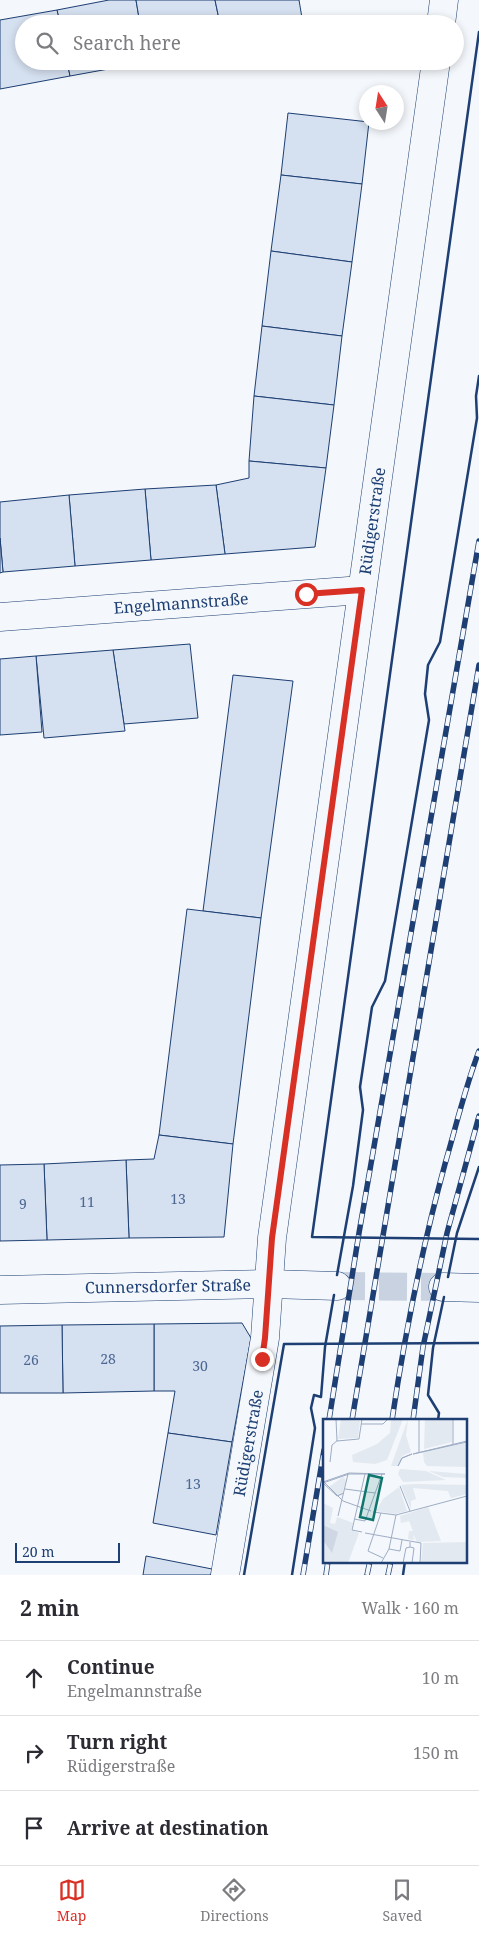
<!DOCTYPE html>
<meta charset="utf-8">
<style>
:root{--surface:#fff;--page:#f7f7f7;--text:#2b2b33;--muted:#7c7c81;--line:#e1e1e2;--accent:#d93025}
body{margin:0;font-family:"Noto Serif",serif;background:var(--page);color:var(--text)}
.compass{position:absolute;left:359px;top:85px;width:45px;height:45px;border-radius:50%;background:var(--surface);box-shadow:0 2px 8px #0003;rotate:348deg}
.scale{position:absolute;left:15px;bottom:12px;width:105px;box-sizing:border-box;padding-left:5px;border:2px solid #1d3f73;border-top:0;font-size:14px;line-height:18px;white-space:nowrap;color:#1d3f73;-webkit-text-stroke:4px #f4f7fb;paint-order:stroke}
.stop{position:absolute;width:15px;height:15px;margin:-11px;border:4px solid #d93025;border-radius:50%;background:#fff}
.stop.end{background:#d93025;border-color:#fff;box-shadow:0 1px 5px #0008}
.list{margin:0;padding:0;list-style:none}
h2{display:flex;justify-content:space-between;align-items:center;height:65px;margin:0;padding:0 20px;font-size:21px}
h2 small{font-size:16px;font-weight:400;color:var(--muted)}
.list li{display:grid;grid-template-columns:32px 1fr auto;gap:15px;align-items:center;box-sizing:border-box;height:75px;padding:0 20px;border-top:1px solid var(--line)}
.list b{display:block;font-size:19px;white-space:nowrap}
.list p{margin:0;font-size:16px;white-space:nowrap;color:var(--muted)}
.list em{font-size:16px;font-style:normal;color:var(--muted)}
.icon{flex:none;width:28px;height:28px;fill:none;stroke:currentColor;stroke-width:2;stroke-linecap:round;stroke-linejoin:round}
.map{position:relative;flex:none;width:479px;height:1575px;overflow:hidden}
.search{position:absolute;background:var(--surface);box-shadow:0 2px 8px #0003;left:15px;right:15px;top:15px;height:55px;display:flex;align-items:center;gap:12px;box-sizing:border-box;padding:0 18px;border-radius:28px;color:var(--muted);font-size:19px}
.sheet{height:290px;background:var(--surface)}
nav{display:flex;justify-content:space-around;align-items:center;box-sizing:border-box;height:70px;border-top:1px solid var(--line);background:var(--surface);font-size:14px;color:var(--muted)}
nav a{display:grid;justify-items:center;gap:2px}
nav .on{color:var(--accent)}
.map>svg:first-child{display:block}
.building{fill:#d5e0f0;stroke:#1d3f73}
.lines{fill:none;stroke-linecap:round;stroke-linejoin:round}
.minor-tunnel{stroke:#c9d2e0;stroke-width:28;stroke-dasharray:28 14;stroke-linecap:butt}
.minor-casing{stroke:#1d3f73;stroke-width:29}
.minor{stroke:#f4f7fb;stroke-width:28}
.rail-casing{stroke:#1d3f73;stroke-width:5.5}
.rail{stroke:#f4f7fb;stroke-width:4;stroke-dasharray:11;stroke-linecap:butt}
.wall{stroke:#1d3f73;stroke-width:2.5}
.route{stroke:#d93025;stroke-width:6}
.labels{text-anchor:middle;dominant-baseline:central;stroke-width:4;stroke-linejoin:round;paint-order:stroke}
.number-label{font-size:14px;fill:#4b6792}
.street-label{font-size:16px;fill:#1d3f73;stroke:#f4f7fb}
.inset-road{fill:none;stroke:#9eadc5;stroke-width:1}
.view{fill:#0f766e;fill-opacity:0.15;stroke:#0f766e;stroke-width:2.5}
.inset-edge{fill:none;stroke:#1d3f73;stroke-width:2.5}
</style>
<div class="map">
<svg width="479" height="1575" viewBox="0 0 479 1575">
<rect width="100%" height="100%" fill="#f4f7fb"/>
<g class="building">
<polygon points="109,0 136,0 140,24 60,24 57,10"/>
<polygon points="136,0 215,0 220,24 140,24"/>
<polygon points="215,0 299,0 303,24 220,24"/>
<polygon points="57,10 60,24 24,24 24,61 67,61 70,76 0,89 0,20"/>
<polygon points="67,61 147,61 147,62 70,76"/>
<polygon points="288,113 369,122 362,184 281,175"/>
<polygon points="281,175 362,184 352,262 271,251"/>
<polygon points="271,251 352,262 342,336 262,326"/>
<polygon points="262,326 342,336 334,405 254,396"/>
<polygon points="254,396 334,405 326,468 249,461"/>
<polygon points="249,461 326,468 315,547 225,554 216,485 249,478"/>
<polygon points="216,485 225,554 151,560 145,489"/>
<polygon points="145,489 151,560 75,566 69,495"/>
<polygon points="69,495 75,566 3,572 0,538 0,502"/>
<polygon points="0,538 3,572 0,573"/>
<polygon points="190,644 198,718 124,724 113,650"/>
<polygon points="113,650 125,731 44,738 36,656"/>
<polygon points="36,656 42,732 0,735 0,659"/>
<polygon points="233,675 293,681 261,918 203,911"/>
<polygon points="187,909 261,918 233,1144 159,1135"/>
<polygon points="159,1135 233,1144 224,1237 129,1238 126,1160 154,1159"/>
<polygon points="126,1160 129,1238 47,1240 44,1164"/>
<polygon points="44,1164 47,1240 0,1241 0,1165"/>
<polygon points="242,1323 251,1338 232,1442 168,1433 175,1391 154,1391 154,1324"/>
<polygon points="154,1324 154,1391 63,1393 62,1325"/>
<polygon points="62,1325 63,1393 0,1393 0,1326"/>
<polygon points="168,1433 232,1442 216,1535 153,1523"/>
<polygon points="146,1556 212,1569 211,1575 143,1575"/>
</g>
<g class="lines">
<polyline class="minor-tunnel" points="337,1286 443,1287"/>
<defs>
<g id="minor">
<polyline points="441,24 444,0"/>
<polyline points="0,617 362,590"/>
<polyline points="443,1287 479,1288"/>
<polyline points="0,1290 270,1284 337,1286"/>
<polyline points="225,1575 265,1338 272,1238 436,61"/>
</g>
</defs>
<use href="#minor" class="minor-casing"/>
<use href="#minor" class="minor"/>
<defs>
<g id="rail">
<polyline points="329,1420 359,1233 479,541"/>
<polyline points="352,1420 479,665"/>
<path d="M392 1420C405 1333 422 1248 445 1164 456 1126 465 1088 479 1051"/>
<polyline points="413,1420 423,1347 447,1233 479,1116"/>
<polyline points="303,1575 324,1450"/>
<polyline points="326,1575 328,1561"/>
<polyline points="367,1575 370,1561"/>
<polyline points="388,1575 391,1561"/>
</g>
</defs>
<use href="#rail" class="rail-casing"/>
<use href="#rail" class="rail"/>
<g class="wall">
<polyline points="479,32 312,1237 479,1239"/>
<polyline points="337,1275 353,1186 363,1110 360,1087 372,1007 385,981 429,720 425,694 428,665 440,642 477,418 476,396 479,376"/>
<polyline points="448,1277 457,1233 479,1167"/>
<polyline points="438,1420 439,1413 428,1395 433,1348 444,1297"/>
<polyline points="244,1575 284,1344 479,1343"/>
<polyline points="292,1575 315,1428 311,1408 314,1395 321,1397 325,1347 334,1295"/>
<polyline points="403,1575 405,1561"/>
</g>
</g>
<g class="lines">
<polyline class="route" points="262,1359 265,1338 272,1238 362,590 306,594"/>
</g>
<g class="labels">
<g class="number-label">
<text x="178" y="1198">13</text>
<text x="87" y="1201">11</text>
<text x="23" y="1203">9</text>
<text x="108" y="1358">28</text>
<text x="31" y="1359">26</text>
<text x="200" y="1365">30</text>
<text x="193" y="1483">13</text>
</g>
<g class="street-label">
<text transform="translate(372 521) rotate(-82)">Rüdigerstraße</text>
<text transform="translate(181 603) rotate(-4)">Engelmannstraße</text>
<text transform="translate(168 1286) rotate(-1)">Cunnersdorfer Straße</text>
<text transform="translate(248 1443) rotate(-80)">Rüdigerstraße</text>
</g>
</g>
<g transform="translate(323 1419)">
<rect width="144" height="144" fill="#f4f7fb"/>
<path d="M80 0 64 41 52 45 30 43 29 36 54 25 67 14 68 1ZM85 0 83 16 88 33 79 37 74 47H68ZM102 0H129V23L101 30ZM18 1 37 2 35 19 15 20ZM144 24V48L104 47 101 43 100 33ZM77 50 103 52 123 61 80 63 75 55ZM106 52 144 55V59L120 58ZM20 58 23 61 19 76 16 77 6 68ZM92 65 144 66V75L128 79 125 72 90 69 93 80 88 82V90L78 66ZM76 68 84 92 72 95 53 92 60 80ZM0 84 10 89 7 104 12 105 14 98 17 99 30 104 28 111 36 114 25 144H0ZM105 88 118 122 94 123 90 115 91 121 85 120 86 112H90L86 102 78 104 77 97ZM144 123V144H98L100 124Z" fill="#e3e9f0"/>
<path d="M0 106 15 113 9 134 0 121Z" fill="#cfd7e4"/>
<path class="inset-road" d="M13 0 14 22M38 5H60L65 0M14 22 36 20 39 0M130 25V0M96 33V0M90 35 144 23M90 35 144 22M7 43 9 26 15 21M75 47 79 39 89 35M75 47 79 39 89 35M0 63 26 54 62 55M0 64 26 55H62M0 64 14 77 21 74M2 64 20 82 48 92M77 67 87 92M22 70 52 74M50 93 73 96 144 77M58 94 45 132 60 139M15 97 25 55M31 100 42 102 59 55M39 113 29 111 42 55M42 114 98 124 97 144M87 128 91 129 89 144M66 130 77 132 79 121M58 144 66 130 73 96M80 144 83 129 87 128V123"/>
<path class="view" d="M46 56 59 59 50 101 37 98Z"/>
<rect width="144" height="144" class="inset-edge"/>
</g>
</svg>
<svg class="compass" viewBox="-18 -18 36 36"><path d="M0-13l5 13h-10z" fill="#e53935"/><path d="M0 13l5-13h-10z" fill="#7c7c81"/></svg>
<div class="scale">20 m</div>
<div class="stop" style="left:306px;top:594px"></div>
<div class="stop end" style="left:262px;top:1359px"></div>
<div class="search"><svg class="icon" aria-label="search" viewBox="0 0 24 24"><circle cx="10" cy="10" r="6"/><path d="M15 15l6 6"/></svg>Search here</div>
</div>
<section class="sheet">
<h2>2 min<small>Walk · 160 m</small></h2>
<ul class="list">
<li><svg class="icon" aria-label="ahead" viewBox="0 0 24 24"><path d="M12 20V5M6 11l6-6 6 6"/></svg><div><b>Continue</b><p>Engelmannstraße</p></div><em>10 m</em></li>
<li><svg class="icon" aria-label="right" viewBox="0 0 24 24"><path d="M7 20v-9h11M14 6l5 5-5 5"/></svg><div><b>Turn right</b><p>Rüdigerstraße</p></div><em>150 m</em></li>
<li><svg class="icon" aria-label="arrive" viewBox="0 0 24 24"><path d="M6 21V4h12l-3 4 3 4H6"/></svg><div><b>Arrive at destination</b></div></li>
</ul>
</section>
<nav>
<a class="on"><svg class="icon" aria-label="map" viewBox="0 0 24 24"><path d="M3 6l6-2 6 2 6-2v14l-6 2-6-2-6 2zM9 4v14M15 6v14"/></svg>Map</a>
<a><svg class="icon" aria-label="directions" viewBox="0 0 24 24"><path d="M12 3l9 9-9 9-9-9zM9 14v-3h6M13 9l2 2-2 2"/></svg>Directions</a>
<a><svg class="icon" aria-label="saved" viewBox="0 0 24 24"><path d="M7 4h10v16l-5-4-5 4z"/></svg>Saved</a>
</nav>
